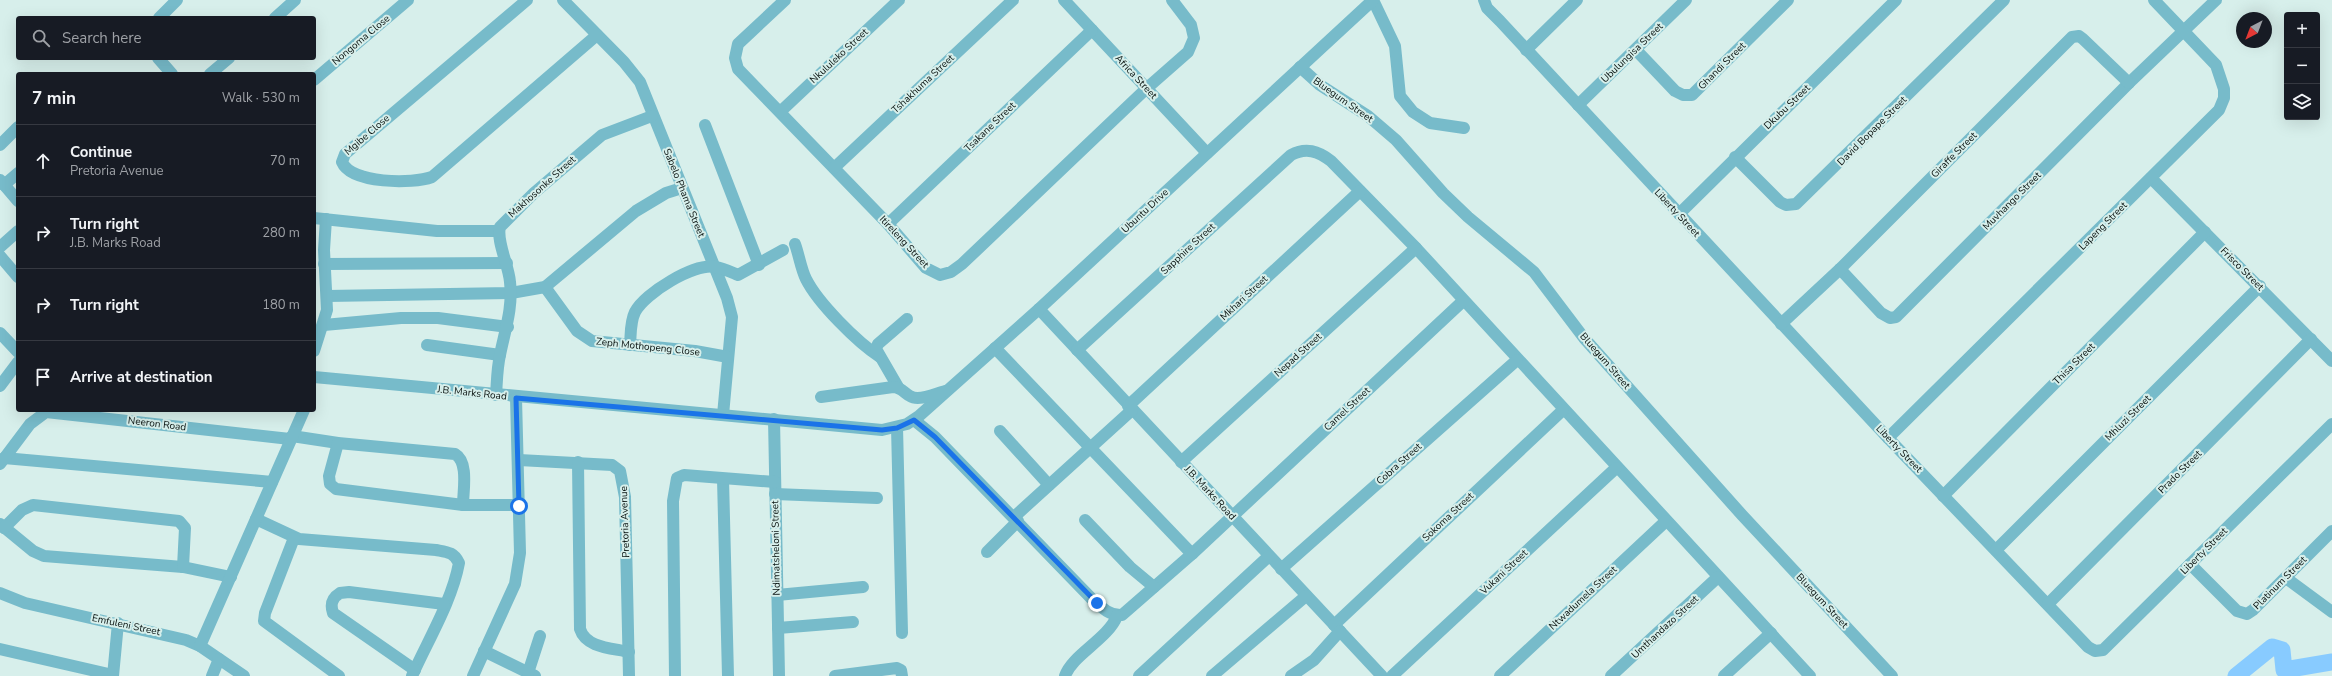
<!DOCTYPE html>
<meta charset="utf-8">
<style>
:root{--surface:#171b24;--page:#20242c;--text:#f1f3f6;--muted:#9ea1a6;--line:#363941}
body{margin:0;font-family:"Nunito Sans",sans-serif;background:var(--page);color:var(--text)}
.controls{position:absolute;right:12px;top:12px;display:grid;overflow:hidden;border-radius:4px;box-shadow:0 4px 16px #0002}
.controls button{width:36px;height:36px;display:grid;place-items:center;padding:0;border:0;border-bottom:1px solid var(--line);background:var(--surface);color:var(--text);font:20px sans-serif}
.compass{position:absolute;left:2236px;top:12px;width:36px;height:36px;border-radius:50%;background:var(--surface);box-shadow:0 4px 16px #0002;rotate:222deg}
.stop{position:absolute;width:12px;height:12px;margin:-9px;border:3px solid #1a73e8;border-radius:50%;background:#fff}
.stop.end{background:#1a73e8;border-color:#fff;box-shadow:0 1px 4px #0008}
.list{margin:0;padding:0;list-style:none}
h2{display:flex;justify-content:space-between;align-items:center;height:52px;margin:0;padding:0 16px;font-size:17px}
h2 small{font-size:13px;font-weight:400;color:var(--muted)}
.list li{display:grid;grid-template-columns:26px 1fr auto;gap:12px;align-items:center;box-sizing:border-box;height:72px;padding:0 16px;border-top:1px solid var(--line)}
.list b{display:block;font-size:15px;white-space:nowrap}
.list p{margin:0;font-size:13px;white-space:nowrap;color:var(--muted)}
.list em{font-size:13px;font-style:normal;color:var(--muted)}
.icon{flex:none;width:22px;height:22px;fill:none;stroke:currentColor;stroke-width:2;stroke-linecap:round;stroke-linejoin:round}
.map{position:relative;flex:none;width:2332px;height:676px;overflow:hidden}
.search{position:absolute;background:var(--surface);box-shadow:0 4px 16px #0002;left:16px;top:16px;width:300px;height:44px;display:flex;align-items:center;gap:10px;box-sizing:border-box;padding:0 14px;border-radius:4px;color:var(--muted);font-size:15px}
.panel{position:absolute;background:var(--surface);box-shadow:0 4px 16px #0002;left:16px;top:72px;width:300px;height:340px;border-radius:4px}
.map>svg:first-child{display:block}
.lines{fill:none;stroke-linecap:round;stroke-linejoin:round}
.river{stroke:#88cbff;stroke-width:17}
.minor{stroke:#77bbca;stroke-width:12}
.route{stroke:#1a73e8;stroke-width:5}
.labels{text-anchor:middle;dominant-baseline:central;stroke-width:4;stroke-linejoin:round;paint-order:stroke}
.street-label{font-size:10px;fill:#08110f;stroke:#d7efeb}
</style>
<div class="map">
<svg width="2332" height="676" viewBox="0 0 2332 676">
<rect width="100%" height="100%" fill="#d7efeb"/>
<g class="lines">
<polyline class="river" points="2236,676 2272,647 2282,650 2284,670 2332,662"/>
<g class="minor">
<path d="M527 0 345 154 342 162C351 184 413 184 432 177L597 35"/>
<polyline points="563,0 624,62 640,82 727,298 732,317 723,415"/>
<polyline points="785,0 738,44 735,58 738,69 888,224 926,268 940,275 951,272 962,264 1147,88 1188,52 1194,38 1191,25 1172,0"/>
<polyline points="1064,0 1207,153"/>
<polyline points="1373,0 1395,46 1400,96 1413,112 1430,123 1464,128"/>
<polyline points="1484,0 1487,8 1500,21 1888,438 2088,647 2095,651 2103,650 2332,424"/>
<polyline points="159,18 177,0"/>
<polyline points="275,18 295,0"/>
<polyline points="1526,50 1577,0"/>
<polyline points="1636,50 1675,91 1683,95 1692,95 1788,0"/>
<polyline points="158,58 172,74"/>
<polyline points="1300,67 1320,85 1368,116 1396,140 1443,193 1468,217 1534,272 1584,338 1742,515 1892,676"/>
<polyline points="210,74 229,58"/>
<polyline points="314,80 408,0"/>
<polyline points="1578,105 1686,0"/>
<polyline points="780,112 899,0"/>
<polyline points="705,125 759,265"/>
<polyline points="0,145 18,127"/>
<polyline points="1735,157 1780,202 1786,205 1796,204 2004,0"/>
<polyline points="834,168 1013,0"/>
<polyline points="2151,178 2332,361"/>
<polyline points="0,180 18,201"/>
<polyline points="4,185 18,173"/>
<polyline points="1679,214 1896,0"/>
<polyline points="314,218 437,231 499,231"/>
<polyline points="888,224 1092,30"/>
<path d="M795 244C799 255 801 269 806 279 818 303 857 342 880 357"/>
<polyline points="0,247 18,231"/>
<polyline points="0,256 18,277"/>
<polyline points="324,264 507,263"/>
<polyline points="1840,269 1881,313 1890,318 1896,317 2129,83 2216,0"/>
<polyline points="545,287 577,331 592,341 695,351 728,357"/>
<polyline points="327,296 511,293 545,287 636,211 666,193 682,188"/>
<polyline points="1039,309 1382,676"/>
<polyline points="1781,324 1840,269 2072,37 2079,36 2083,39 2129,83"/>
<polyline points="324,325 401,318 438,318 508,327"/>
<polyline points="0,333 18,352"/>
<polyline points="427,345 500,355"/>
<path d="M630 345C631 334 630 322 635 312 645 293 694 263 715 267 723 268 731 272 738 275L783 250"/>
<polyline points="995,348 1192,554"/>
<path d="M1077 350 1291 155C1306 147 1318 151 1331 161L1416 248 1810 676"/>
<polyline points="314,351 327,310 324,250 326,219"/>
<polyline points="314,377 882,430 907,424 919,416 1039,309 1373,0"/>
<polyline points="0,386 18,362"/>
<polyline points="898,387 876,349 878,344 907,319"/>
<path d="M496 395C497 382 497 368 500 355 505 330 513 308 510 282 509 266 496 241 500 227L534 193 602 135 652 116"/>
<path d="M821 397 893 387C901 387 904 393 910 396 919 402 936 393 945 391"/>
<polyline points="1128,406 1360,191"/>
<polyline points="774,419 779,676"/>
<path d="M914 420 935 437 1091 598C1100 606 1109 616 1122 615L1192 554 1463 301"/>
<polyline points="897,427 902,633"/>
<polyline points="1000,431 1049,485"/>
<path d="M292 436 338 443 455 454C469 462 463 491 463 505"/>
<polyline points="1888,438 2219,110 2224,98 2224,89 2216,65 2154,0"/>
<polyline points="338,443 329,476 330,484 336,489 463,505 519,505"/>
<polyline points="4,458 272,482"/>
<polyline points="519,460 612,465 620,471 625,497 629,676"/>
<path d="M578 462 580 629C586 648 612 648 629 652"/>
<polyline points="1181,462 1416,248"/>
<polyline points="0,464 30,424 46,412 290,439"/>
<polyline points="723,479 728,676"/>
<polyline points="775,494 877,498"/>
<polyline points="1943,496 2205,232"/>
<polyline points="1014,517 1132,410"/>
<path d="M256 519 299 539 436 550C447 552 454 552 459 563 452 601 428 640 412 676"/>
<polyline points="1085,520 1130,567 1154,587"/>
<polyline points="0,524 33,551 44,556 183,567 231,577"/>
<polyline points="4,528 22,510 33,505 179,521 185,528 183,567"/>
<polyline points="294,538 265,613 264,621 339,676"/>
<polyline points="1996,550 2260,286"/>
<polyline points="987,552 1018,521"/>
<polyline points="2190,564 2237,611 2247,614 2253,610 2332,531"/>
<polyline points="1281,569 1517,360"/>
<polyline points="2286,578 2332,612"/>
<polyline points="0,593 25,603 186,640 200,646 244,676"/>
<polyline points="777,595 863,587"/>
<polyline points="2048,604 2311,339"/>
<polyline points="1334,625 1563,410"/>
<polyline points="778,628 853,622"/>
<polyline points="200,646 304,410"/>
<polyline points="0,649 113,675"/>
<polyline points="484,651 535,676"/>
<path d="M415 670 333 613C330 604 332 598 340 593L349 592 444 604"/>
<polyline points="528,673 540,636"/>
<polyline points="113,676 118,623"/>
<polyline points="212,676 219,659"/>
<polyline points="473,676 515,584 520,553 516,398"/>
<polyline points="675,676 673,501 677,478 684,475 775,482"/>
<polyline points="835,676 897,668 901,670 902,676"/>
<path d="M1065 676C1072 655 1108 639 1117 616"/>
<polyline points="1139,676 1269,556"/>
<polyline points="1212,676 1306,596"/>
<polyline points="1291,676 1314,660 1340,631"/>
<polyline points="1392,676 1616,468"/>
<polyline points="1500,676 1666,521"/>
<polyline points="1611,676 1718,577"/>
<polyline points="1724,676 1771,633"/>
</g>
</g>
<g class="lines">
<polyline class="route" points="519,506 516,398 882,430 897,428 914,420 935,437 1097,603"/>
</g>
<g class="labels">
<g class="street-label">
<text transform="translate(361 40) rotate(-40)">Nongoma Close</text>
<text transform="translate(1632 53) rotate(-44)">Ubulungisa Street</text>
<text transform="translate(839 56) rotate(-43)">Nkululeko Street</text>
<text transform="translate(1722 66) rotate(-45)">Ghandi Street</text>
<text transform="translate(1136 77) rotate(47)">Africa Street</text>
<text transform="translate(923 84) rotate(-43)">Tshakhuma Street</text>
<text transform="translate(1343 100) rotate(35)">Bluegum Street</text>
<text transform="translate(1787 107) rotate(-44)">Dkubu Street</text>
<text transform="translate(990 127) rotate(-44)">Tsakane Street</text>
<text transform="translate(1872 131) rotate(-45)">David Bopape Street</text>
<text transform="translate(367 135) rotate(-41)">Mgibe Close</text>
<text transform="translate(1954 155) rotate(-45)">Giraffe Street</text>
<text transform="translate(542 187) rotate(-42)">Makhosonke Street</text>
<text transform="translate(684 193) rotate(68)">Sabelo Phama Street</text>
<text transform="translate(2012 201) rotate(-45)">Muvhango Street</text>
<text transform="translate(1145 211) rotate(-43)">Ubuntu Drive</text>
<text transform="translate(1677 213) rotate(47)">Liberty Street</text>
<text transform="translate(2103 226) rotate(-45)">Lapeng Street</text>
<text transform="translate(904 242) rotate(47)">Itireleng Street</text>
<text transform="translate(1188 249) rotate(-43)">Sapphire Street</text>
<text transform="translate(2242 269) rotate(45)">Frisco Street</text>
<text transform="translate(1244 298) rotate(-43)">Mkhari Street</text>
<text transform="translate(648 347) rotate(6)">Zeph Mothopeng Close</text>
<text transform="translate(1298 355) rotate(-42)">Nepad Street</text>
<text transform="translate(1605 361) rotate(49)">Bluegum Street</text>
<text transform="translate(2074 364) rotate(-45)">Thisa Street</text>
<text transform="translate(472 393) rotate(6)">J.B. Marks Road</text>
<text transform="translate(1347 409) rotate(-43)">Camel Street</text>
<text transform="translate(2128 418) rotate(-45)">Mhluzi Street</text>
<text transform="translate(157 424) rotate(7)">Neeron Road</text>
<text transform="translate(1899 449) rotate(46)">Liberty Street</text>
<text transform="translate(1399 464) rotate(-42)">Cobra Street</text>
<text transform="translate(2180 472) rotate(-45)">Prado Street</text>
<text transform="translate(1210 493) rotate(47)">J.B. Marks Road</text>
<text transform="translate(1448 517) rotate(-43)">Sokoma Street</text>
<text transform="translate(625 522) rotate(-92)">Pretoria Avenue</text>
<text transform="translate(776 548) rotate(-91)">Ndimatsheloni Street</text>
<text transform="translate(2204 551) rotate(-45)">Liberty Street</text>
<text transform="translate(1504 572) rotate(-43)">Vukani Street</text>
<text transform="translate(2280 583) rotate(-45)">Platinum Street</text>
<text transform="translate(1583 598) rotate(-43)">Ntwadumela Street</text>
<text transform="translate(1822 601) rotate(47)">Bluegum Street</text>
<text transform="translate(126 625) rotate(12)">Emfuleni Street</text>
<text transform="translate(1665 627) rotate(-43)">Umthandazo Street</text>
</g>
</g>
</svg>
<div class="controls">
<button>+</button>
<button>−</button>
<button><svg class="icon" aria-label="layers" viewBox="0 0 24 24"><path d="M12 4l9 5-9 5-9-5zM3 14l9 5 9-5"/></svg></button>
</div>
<svg class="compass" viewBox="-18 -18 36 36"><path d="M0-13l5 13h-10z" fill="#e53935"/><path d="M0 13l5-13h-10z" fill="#9ea1a6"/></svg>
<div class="stop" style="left:519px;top:506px"></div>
<div class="stop end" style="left:1097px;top:603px"></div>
<div class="search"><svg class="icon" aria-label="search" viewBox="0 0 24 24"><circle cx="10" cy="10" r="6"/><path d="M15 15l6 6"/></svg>Search here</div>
<section class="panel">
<h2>7 min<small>Walk · 530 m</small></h2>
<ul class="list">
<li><svg class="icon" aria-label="ahead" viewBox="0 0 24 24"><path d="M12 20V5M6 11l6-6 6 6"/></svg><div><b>Continue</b><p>Pretoria Avenue</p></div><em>70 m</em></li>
<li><svg class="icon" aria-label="right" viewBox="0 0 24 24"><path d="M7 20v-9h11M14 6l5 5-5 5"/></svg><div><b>Turn right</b><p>J.B. Marks Road</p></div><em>280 m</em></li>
<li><svg class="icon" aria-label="right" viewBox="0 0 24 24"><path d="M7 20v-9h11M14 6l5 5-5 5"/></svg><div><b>Turn right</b></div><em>180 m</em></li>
<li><svg class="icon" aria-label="arrive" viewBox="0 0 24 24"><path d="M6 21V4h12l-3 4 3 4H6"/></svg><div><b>Arrive at destination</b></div></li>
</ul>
</section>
</div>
